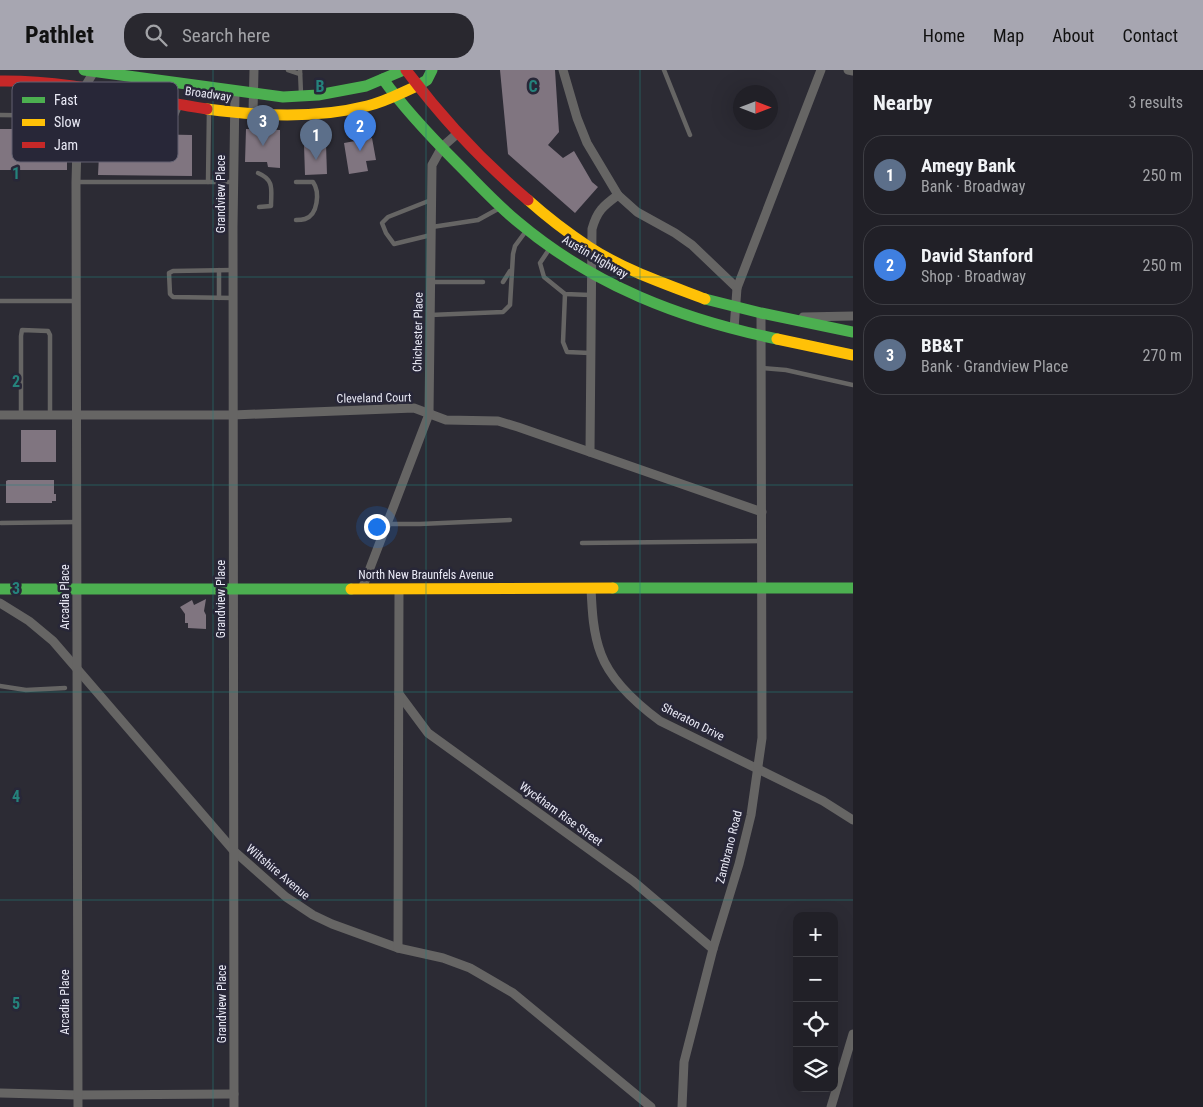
<!DOCTYPE html>
<meta charset="utf-8">
<style>
:root{--surface:#212027;--page:#29282f;--text:#f1f3f6;--muted:#a2a3a7;--line:#3e3e44;--accent:#a7a6b1}
body{margin:0;font-family:"Roboto Condensed",sans-serif;background:var(--page);color:var(--text)}
.controls{position:absolute;right:15px;bottom:15px;display:grid;overflow:hidden;border-radius:10px;box-shadow:0 5px 20px #0002}
.controls button{width:45px;height:45px;display:grid;place-items:center;padding:0;border:0;border-bottom:1px solid var(--line);background:var(--surface);color:var(--text);font:25px sans-serif}
.compass{position:absolute;left:733px;top:15px;width:45px;height:45px;border-radius:50%;background:var(--surface);box-shadow:0 5px 20px #0002;rotate:90deg}
.you{position:absolute;left:376px;top:456px;width:18px;height:18px;margin:-12px;border:4px solid #fff;border-radius:50%;background:#1a73e8;box-shadow:0 0 0 8px #1a73e833}
.badge{display:grid;place-items:center;width:32px;height:32px;border-radius:50%;background:var(--accent);color:#fff;font-size:16px;font-weight:700}
.pin{position:absolute;translate:-50% -41px;filter:drop-shadow(0 1px 2px #0008)}
.pin::after{content:'';position:absolute;top:26px;width:18px;height:15px;background:inherit;clip-path:polygon(0 0,100% 0,50% 100%)}
.list{margin:0;padding:0;list-style:none}
h2{display:flex;justify-content:space-between;align-items:center;height:65px;margin:0;padding:0 20px;font-size:21px}
h2 small{font-size:16px;font-weight:400;color:var(--muted)}
.list li{display:grid;grid-template-columns:32px 1fr auto;gap:15px;align-items:center;box-sizing:border-box;height:80px;margin:0 10px 10px;padding:0 10px;border:1px solid var(--line);border-radius:20px}
.list b{display:block;font-size:19px;white-space:nowrap}
.list p{margin:0;font-size:16px;white-space:nowrap;color:var(--muted)}
.list em{font-size:16px;font-style:normal;color:var(--muted)}
.icon{flex:none;width:28px;height:28px;fill:none;stroke:currentColor;stroke-width:2;stroke-linecap:round;stroke-linejoin:round}
.map{position:relative;flex:none;width:853px;height:1037px;overflow:hidden}
header{display:flex;align-items:center;gap:30px;box-sizing:border-box;height:70px;padding:0 25px;background:var(--accent);color:#111}
header strong{font-size:24px}
nav{display:flex;gap:28px;margin-inline-start:auto;font-size:18px}
.search{width:350px;height:45px;background:var(--page);display:flex;align-items:center;gap:12px;box-sizing:border-box;padding:0 18px;border-radius:20px;color:var(--muted);font-size:19px}
main{display:flex}
aside{flex:1;background:var(--surface)}
.map>svg:first-child{display:block}
.building{fill:#807580}
.lines{fill:none;stroke-linecap:round;stroke-linejoin:round}
.lane{stroke:#666564;stroke-width:4.5}
.street{stroke:#666564;stroke-width:9}
.fast{stroke:#4caf50;stroke-width:11}
.slow{stroke:#ffc107;stroke-width:11}
.jam{stroke:#c62828;stroke-width:11}
.grid{fill:none;stroke:#25827c;stroke-width:1;stroke-opacity:0.55}
.labels{text-anchor:middle;dominant-baseline:central;stroke-width:5;stroke-linejoin:round;paint-order:stroke}
.street-label{font-size:12px;fill:#e9e9f5;stroke:#282738}
.key{fill:#282738;stroke:#626171;stroke-width:1}
.key-label{font-size:14px;fill:#e9e9f5}
.grid-label{font-size:16px;text-anchor:middle;font-weight:bold;fill:#25827c;stroke:#282738;stroke-width:5;stroke-linejoin:round;paint-order:stroke}
</style>
<header>
<strong>Pathlet</strong>
<div class="search"><svg class="icon" aria-label="search" viewBox="0 0 24 24"><circle cx="10" cy="10" r="6"/><path d="M15 15l6 6"/></svg>Search here</div>
<nav><a>Home</a><a>Map</a><a>About</a><a>Contact</a></nav>
</header>
<main>
<div class="map">
<svg width="853" height="1037" viewBox="0 0 853 1037">
<rect width="100%" height="100%" fill="#2c2b34"/>
<g class="building">
<polygon points="500,0 555,0 559,62 548,75 563,88 574,81 592,112 598,117 575,143 508,84"/>
<rect x="0" y="59" width="67" height="41"/>
<polygon points="246,59 280,60 280,98 268,97 267,92 245,92"/>
<polygon points="144,64 192,65 192,106 98,105 99,85 144,86"/>
<polygon points="372,68 376,90 366,91 368,101 349,104 344,73"/>
<polygon points="326,74 327,104 305,105 304,75"/>
<rect x="21" y="360" width="35" height="32"/>
<polygon points="8,410 54,410 54,424 56,424 56,431 52,431 52,433 6,433 6,411"/>
<polygon points="206,529 204,541 206,545 206,559 188,558 188,553 185,553 185,544 180,537 192,530 194,535"/>
</g>
<g class="lines">
<g class="lane">
<polyline points="288,0 300,4"/>
<polyline points="300,0 301,24"/>
<polyline points="664,0 690,65"/>
<polyline points="0,45 78,46"/>
<path d="M140 51 138 69C124 68 99 72 102 52L107 49 173 52 180 36"/>
<polyline points="77,68 103,63"/>
<path d="M258 103C275 110 271 120 271 136L259 137"/>
<polyline points="76,112 234,112"/>
<polyline points="208,112 209,40"/>
<path d="M296 112H313C320 122 318 145 305 149 302 150 299 150 296 150"/>
<polyline points="431,130 388,147 382,153 386,163 394,174 431,165"/>
<polyline points="432,157 478,150 498,139"/>
<polyline points="550,178 540,193 544,207 565,224 590,225"/>
<polyline points="219,200 219,228"/>
<polyline points="233,200 173,201 169,203 170,224 173,227 233,228"/>
<polyline points="431,212 483,212"/>
<polyline points="503,212 510,201"/>
<polyline points="565,224 563,272 567,282 590,283"/>
<polyline points="0,231 76,231"/>
<polyline points="430,245 503,242 510,235 513,184 515,176 526,161"/>
<polyline points="761,298 786,300 853,315"/>
<polyline points="21,345 21,266 22,260 48,261 50,265 50,345"/>
<polyline points="1,453 77,452"/>
<polyline points="387,454 420,454 510,450"/>
<polyline points="582,473 762,471"/>
<polyline points="0,616 26,620 65,618"/>
</g>
<g class="street">
<polyline points="563,0 577,48 587,73 618,125 637,142 675,163 692,175 737,218"/>
<polyline points="848,0 853,1"/>
<polyline points="253,43 254,0"/>
<polyline points="803,247 853,246"/>
<polyline points="734,259 737,218 821,0"/>
<polyline points="0,345 233,345 414,338 446,350 498,351 518,357 762,442"/>
<path d="M590 382 592 159C597 141 603 136 618 125"/>
<path d="M591 518C592 540 593 563 601 584 611 611 637 634 660 651L823 731 853 750"/>
<polyline points="362,519 429,344 432,95 442,77 458,63"/>
<polyline points="0,533 29,551 53,571 234,781 286,827 313,845 332,854 398,878 443,888 470,898 513,923 651,1037"/>
<polyline points="399,624 428,663 633,811 713,879"/>
<polyline points="398,878 399,519"/>
<polyline points="0,1023 78,1025 234,1024"/>
<polyline points="78,1037 76,112 78,39 84,18 95,0"/>
<polyline points="234,1037 233,157 235,21"/>
<polyline points="682,1037 684,992 713,879 739,794 751,745 762,668 761,243"/>
<polyline points="831,1037 853,964"/>
</g>
<g class="fast">
<polyline points="84,0 283,27 318,25 366,16 404,0"/>
<path d="M383 9C405 40 431 67 458 94 478 114 496 134 518 152 594 216 681 249 777 269"/>
<polyline points="417,16 427,10 432,0"/>
<polyline points="705,229 761,243 853,262"/>
<polyline points="613,518 853,518"/>
<polyline points="0,519 351,519"/>
</g>
<g class="slow">
<path d="M207 39C260 46 315 49 367 36 385 32 401 23 417 16"/>
<path d="M528 130C547 147 568 163 589 177 624 200 666 214 705 229"/>
<polyline points="777,269 853,285"/>
<polyline points="351,519 613,518"/>
</g>
<g class="jam">
<path d="M406 0C442 48 483 92 528 130"/>
<path d="M0 11C70 10 139 29 207 39"/>
</g>
</g>
<path class="grid" d="M213 0V1037M426 0V1037M640 0V1037M0 207H853M0 415H853M0 622H853M0 830H853"/>
<g class="labels">
<g class="street-label">
<text transform="translate(208 24) rotate(8)">Broadway</text>
<text transform="translate(221 124) rotate(-90)">Grandview Place</text>
<text transform="translate(595 187) rotate(30)">Austin Highway</text>
<text transform="translate(418 262) rotate(-89)">Chichester Place</text>
<text transform="translate(374 328) rotate(-1)">Cleveland Court</text>
<text x="426" y="505">North New Braunfels Avenue</text>
<text transform="translate(65 527) rotate(-90)">Arcadia Place</text>
<text transform="translate(221 529) rotate(-90)">Grandview Place</text>
<text transform="translate(693 652) rotate(27)">Sheraton Drive</text>
<text transform="translate(561 744) rotate(36)">Wyckham Rise Street</text>
<text transform="translate(729 777) rotate(-76)">Zambrano Road</text>
<text transform="translate(278 802) rotate(40)">Wiltshire Avenue</text>
<text transform="translate(65 932) rotate(-90)">Arcadia Place</text>
<text transform="translate(222 934) rotate(-90)">Grandview Place</text>
</g>
</g>
<rect x="12" y="12" width="166" height="80" rx="8" class="key"/>
<rect x="22" y="27" width="23" height="6" fill="#4caf50"/>
<rect x="22" y="49" width="23" height="7" fill="#ffc107"/>
<rect x="22" y="72" width="23" height="6" fill="#c62828"/>
<g class="key-label">
<text x="54" y="35">Fast</text>
<text x="54" y="57">Slow</text>
<text x="54" y="80">Jam</text>
</g>
<g class="grid-label">
<text x="320" y="22">B</text>
<text x="533" y="22">C</text>
<text x="16" y="109">1</text>
<text x="16" y="317">2</text>
<text x="16" y="524">3</text>
<text x="16" y="732">4</text>
<text x="16" y="939">5</text>
</g>
</svg>
<div class="controls">
<button>+</button>
<button>−</button>
<button><svg class="icon" aria-label="locate" viewBox="0 0 24 24"><circle cx="12" cy="12" r="6"/><path d="M12 2v4M12 18v4M2 12h4M18 12h4"/></svg></button>
<button><svg class="icon" aria-label="layers" viewBox="0 0 24 24"><path d="M12 4l9 5-9 5-9-5zM3 14l9 5 9-5"/></svg></button>
</div>
<svg class="compass" viewBox="-18 -18 36 36"><path d="M0-13l5 13h-10z" fill="#e53935"/><path d="M0 13l5-13h-10z" fill="#a2a3a7"/></svg>
<div class="you"></div>
<div class="pin badge" style="left:316px;top:90px;background:#5c6f8a">1</div>
<div class="pin badge" style="left:360px;top:81px;background:#3f7fe0">2</div>
<div class="pin badge" style="left:263px;top:76px;background:#5c6f8a">3</div>
</div>
<aside>
<h2>Nearby<small>3 results</small></h2>
<ul class="list">
<li><span class="badge" style="background:#5c6f8a">1</span><div><b>Amegy Bank</b><p>Bank · Broadway</p></div><em>250 m</em></li>
<li><span class="badge" style="background:#3f7fe0">2</span><div><b>David Stanford</b><p>Shop · Broadway</p></div><em>250 m</em></li>
<li><span class="badge" style="background:#5c6f8a">3</span><div><b>BB&amp;T</b><p>Bank · Grandview Place</p></div><em>270 m</em></li>
</ul>
</aside>
</main>
